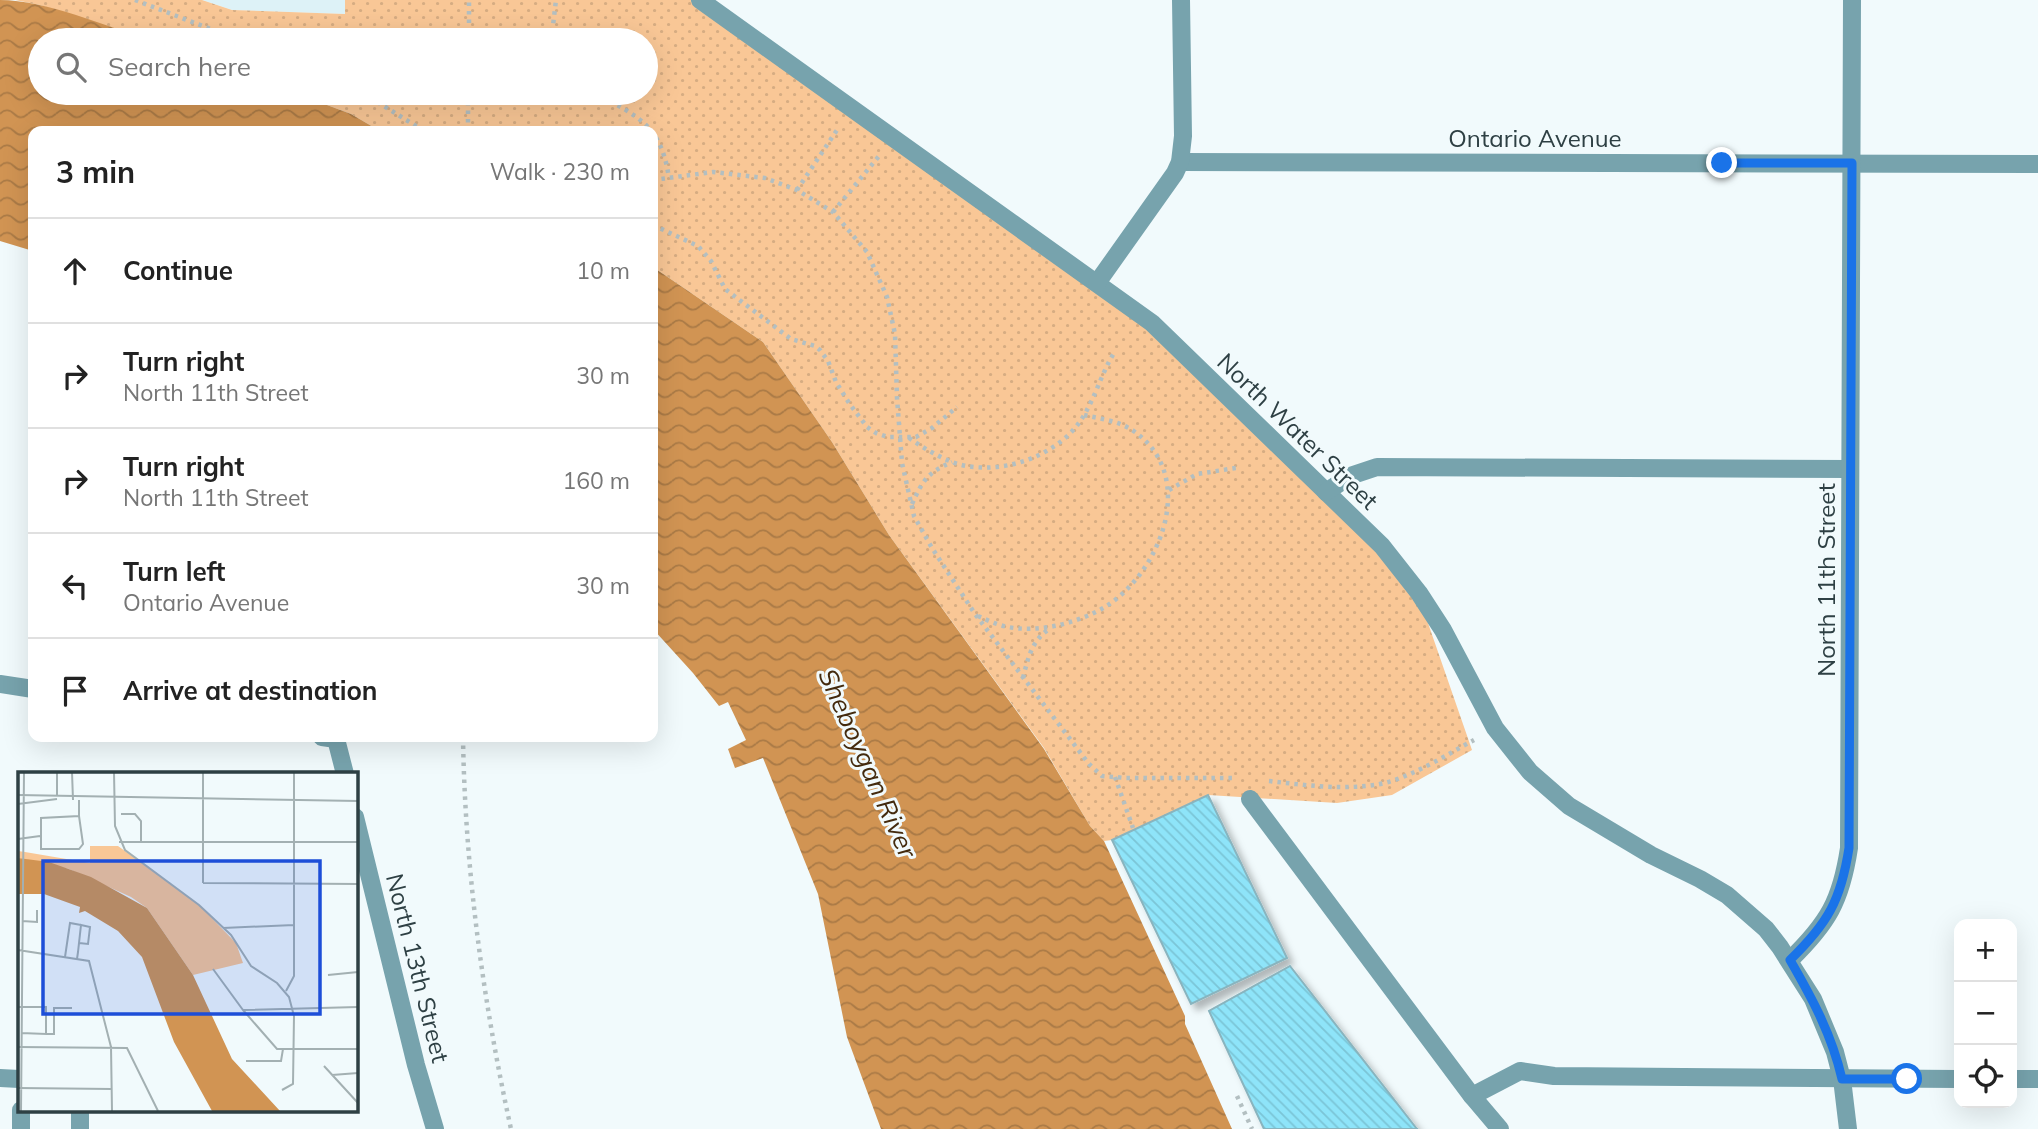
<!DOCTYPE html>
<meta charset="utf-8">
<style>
:root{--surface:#fff;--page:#f6f6f6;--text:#222;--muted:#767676;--line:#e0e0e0}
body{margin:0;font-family:Mulish,sans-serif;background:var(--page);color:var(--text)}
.controls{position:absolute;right:21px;bottom:21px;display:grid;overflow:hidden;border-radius:14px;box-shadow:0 7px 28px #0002}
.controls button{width:63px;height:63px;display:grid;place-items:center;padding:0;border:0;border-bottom:2px solid var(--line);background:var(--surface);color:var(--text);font:35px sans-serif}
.stop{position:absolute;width:21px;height:21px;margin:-16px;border:5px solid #1a73e8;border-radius:50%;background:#fff}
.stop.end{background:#1a73e8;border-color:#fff;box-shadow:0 2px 7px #0008}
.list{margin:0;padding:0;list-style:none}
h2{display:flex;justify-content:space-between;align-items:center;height:91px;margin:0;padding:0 28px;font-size:30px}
h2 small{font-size:23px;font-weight:400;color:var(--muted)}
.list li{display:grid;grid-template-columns:46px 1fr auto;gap:21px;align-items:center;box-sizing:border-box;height:105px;padding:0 28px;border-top:2px solid var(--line)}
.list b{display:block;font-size:26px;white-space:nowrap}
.list p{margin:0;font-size:23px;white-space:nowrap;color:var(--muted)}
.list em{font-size:23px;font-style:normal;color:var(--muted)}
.icon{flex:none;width:38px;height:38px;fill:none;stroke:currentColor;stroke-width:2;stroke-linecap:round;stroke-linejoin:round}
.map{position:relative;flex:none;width:2038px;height:1129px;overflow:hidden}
.search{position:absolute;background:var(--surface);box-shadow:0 7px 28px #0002;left:28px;top:28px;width:630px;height:77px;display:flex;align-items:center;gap:18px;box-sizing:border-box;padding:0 24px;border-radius:38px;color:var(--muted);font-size:26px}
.panel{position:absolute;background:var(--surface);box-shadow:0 7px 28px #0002;left:28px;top:126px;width:630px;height:616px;border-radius:14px}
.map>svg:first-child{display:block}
.built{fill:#ddf2f7}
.park{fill:url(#park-dots)}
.water{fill:url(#water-waves)}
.building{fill:url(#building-back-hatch);stroke:#89b4be;stroke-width:2;filter:url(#shadow)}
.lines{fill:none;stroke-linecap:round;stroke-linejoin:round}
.path{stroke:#b3bfc1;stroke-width:4.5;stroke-dasharray:3.5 5;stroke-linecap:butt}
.minor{stroke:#77a3ad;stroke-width:18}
.route{stroke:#1a73e8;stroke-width:9}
.labels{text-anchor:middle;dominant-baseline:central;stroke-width:6;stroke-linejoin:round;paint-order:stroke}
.street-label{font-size:24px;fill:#2e4044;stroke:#f1fafc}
.water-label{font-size:26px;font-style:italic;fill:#432a0d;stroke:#f1fafc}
.inset-road{fill:none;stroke:#a3b0b2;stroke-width:2}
.view{fill:#1d4ed8;fill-opacity:0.15;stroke:#1d4ed8;stroke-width:3.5}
.inset-edge{fill:none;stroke:#2e4044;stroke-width:3.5}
</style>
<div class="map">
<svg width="2038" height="1129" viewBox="0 0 2038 1129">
<defs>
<pattern id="park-dots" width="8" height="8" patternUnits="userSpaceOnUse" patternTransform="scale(1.75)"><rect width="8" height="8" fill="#f9c796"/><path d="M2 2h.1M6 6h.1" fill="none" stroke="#d6ac82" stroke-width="1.8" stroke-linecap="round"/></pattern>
<pattern id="water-waves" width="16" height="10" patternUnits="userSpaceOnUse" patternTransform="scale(1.75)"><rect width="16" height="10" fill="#d19453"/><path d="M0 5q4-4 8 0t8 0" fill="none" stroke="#aa7a46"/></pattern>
<pattern id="building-back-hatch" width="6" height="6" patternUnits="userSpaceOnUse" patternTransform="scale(1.75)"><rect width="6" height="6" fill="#8ee4f9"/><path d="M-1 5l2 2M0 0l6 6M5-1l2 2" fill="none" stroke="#7bc5d7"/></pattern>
<filter id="shadow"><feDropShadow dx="6" dy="6" stdDeviation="3.5" flood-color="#0004"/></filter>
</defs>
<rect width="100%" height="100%" fill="#f1fafc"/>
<polygon class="built" points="202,0 345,0 345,14 232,10"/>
<polygon class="park" points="15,0 202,0 232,10 345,14 345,0 698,0 1137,317 1338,510 1420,600 1472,750 1392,795 1337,803 1208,795 1112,840 1104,841 1090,826 1044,748 889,535 832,442 763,342 653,267 653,131 380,131 351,114 295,93 646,93 646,40 149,40 40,5"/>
<g class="water">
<path d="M0 0C46 0 105 26 149 40H40V93H295L351 114 380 131H33V251L0 241Z"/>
<polygon points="653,267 763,342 832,442 889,535 1044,749 1090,826 1104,841 1185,1016 1185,1024 1232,1129 881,1129 847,1037 818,894 763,758 735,768 728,749 746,740 728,702 719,706 693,673 653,629"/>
</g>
<g class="building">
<polygon points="1208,795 1287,958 1191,1004 1112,840"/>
<polygon points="1290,966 1417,1129 1418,1129 1264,1129 1209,1011"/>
</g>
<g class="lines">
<g class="path">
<polyline points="135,0 239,40"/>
<polyline points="469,40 469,0"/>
<polyline points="553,40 552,34 556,0"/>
<polyline points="363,93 424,131"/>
<path d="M595 93C639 117 661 125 669 178"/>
<polyline points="468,131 468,93"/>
<polyline points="653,180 713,172 765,178 797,190 833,212 867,252 887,297 895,334 897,398 902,463 914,516 932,548 975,614 1089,764 1102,776 1126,778 1236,778"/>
<polyline points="797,190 837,130"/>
<polyline points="833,212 879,156"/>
<polyline points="653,225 698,246 711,261 725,289 791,339 815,346 820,350 828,361 836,382 849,403 867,427 876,433 888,437 916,437 932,428 957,407"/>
<path d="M909 438C922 447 937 456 952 462 995 478 1056 458 1081 420 1095 399 1101 374 1114 353"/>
<polyline points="1169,490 1197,474 1236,468"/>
<path d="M912 504C923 480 927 473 952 462"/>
<path d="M978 616C987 620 997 625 1008 627 1039 633 1078 623 1105 607 1161 572 1198 477 1135 432 1120 421 1101 419 1084 415"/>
<path d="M1023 678C1028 658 1032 639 1051 628"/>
<path d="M463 737C465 869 483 1001 511 1129"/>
<polyline points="1115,777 1133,828"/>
<path d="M1269 781C1304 785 1340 790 1374 785 1406 781 1446 755 1474 740"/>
<polyline points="1237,1096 1252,1129"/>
</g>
<g class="minor">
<polyline points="700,0 1152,323 1382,546 1419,593 1443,630 1495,728 1530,772 1569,806 1651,855 1700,879 1727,895 1766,929 1780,947 1813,999 1835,1052 1842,1079 1848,1129"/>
<polyline points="1180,162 2038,164"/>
<polyline points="1097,283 1175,173 1180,162 1183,136 1181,0"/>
<polyline points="1326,492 1350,476 1377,467 1850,469"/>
<polyline points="0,684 33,689"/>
<polyline points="322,737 336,739 345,774"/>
<polyline points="1250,799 1472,1096 1520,1071 1554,1076 1959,1079"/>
<polyline points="355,817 416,1065 435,1129"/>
<path d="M1790 960C1828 923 1841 901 1849 848L1852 0"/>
<polyline points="0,1078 19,1079"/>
<polyline points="2012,1079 2038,1079"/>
<polyline points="1472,1096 1500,1129"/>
<polyline points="21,1110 21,1129"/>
<polyline points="80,1110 80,1129"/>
</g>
</g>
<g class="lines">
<path class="route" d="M1722 163H1852L1849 848C1841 900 1828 923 1790 960 1812 998 1832 1035 1842 1079H1907"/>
</g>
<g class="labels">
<g class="street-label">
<text x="1535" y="138">Ontario Avenue</text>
<text transform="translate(1298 431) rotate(44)">North Water Street</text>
<text transform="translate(1826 580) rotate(-90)">North 11th Street</text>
<text transform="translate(418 968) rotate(76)">North 13th Street</text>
</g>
<g class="water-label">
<text transform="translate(868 763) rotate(66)">Sheboygan River</text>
</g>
</g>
<g transform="translate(18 772)">
<rect width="340" height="340" fill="#f1fafc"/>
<path d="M72 74H100L180 132 218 171 225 191 175 203 129 136 113 125 51 97 0 86V79L7 80 72 91Z" fill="#f9c796"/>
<path d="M0 86 31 90 73 105 129 136 175 203 214 287 262 339H194L156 270 124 185 100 159 67 139 61 141 62 135 26 122H0Z" fill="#d19453"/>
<path class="inset-road" d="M39 0V24M54 0 55 28M96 0 97 54 107 78 181 133 213 163 233 194 259 211 271 225 276 244 275 312 264 318M185 0V111M0 23 340 29M0 32 39 27M103 42H117L123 49V70M61 44 65 72 61 77H23V46L61 44V28M0 67 22 64M101 70H340M185 111 340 112M4 149 19 150V138M205 156 276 153M0 178 71 189 93 275 94 339M47 185 52 151 63 153M59 187 60 180 63 153 72 155 70 172 61 171M195 197 225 238 340 235M310 203 340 200M268 219 276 204V0M0 235H28V262L3 261M225 238 259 277H340M28 262H36V236H54M0 275 109 276 140 339M228 289H263L265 277M306 294 340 331M314 303 340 301M0 316 94 317M3 339 6 0"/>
<path class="view" d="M25 89H302V242H25Z"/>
<rect width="340" height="340" class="inset-edge"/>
</g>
</svg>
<div class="controls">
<button>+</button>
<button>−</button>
<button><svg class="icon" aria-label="locate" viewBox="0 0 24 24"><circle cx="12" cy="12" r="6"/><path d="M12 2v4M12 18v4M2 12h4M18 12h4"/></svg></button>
</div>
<div class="stop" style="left:1907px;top:1079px"></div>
<div class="stop end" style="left:1722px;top:163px"></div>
<div class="search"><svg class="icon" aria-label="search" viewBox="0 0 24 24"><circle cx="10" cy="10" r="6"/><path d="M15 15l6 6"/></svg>Search here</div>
<section class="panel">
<h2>3 min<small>Walk · 230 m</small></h2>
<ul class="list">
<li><svg class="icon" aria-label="ahead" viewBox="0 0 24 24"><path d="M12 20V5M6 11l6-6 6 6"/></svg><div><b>Continue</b></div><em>10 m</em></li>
<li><svg class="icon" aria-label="right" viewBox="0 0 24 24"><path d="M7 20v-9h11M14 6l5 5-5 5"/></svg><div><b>Turn right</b><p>North 11th Street</p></div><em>30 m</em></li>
<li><svg class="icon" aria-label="right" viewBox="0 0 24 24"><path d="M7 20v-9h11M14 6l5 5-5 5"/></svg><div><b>Turn right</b><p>North 11th Street</p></div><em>160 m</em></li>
<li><svg class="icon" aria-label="left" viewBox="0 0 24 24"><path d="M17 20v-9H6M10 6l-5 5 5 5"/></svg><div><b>Turn left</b><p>Ontario Avenue</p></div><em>30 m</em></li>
<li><svg class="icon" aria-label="arrive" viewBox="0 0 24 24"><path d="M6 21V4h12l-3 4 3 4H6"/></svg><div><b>Arrive at destination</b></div></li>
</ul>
</section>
</div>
